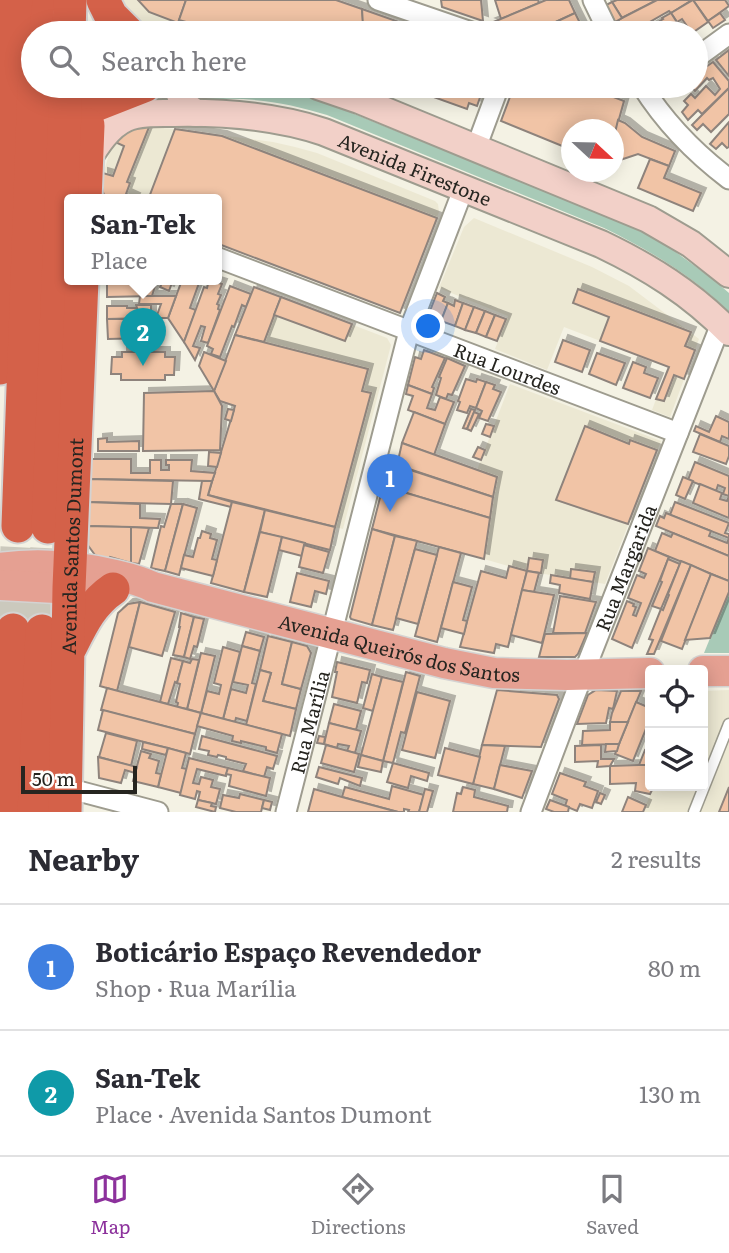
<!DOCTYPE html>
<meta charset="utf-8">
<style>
:root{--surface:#fff;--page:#f2f2f3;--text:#2b2b33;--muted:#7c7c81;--line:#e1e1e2;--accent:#8c319c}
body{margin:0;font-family:Literata,serif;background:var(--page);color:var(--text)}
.controls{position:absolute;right:21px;bottom:21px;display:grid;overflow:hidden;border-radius:7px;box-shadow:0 4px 18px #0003}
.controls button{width:63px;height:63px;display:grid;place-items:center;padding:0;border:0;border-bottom:2px solid var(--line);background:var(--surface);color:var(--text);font:35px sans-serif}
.compass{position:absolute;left:561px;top:119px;width:63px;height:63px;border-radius:50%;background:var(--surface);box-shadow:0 4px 18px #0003;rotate:112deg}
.scale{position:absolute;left:21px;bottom:18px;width:116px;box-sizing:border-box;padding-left:7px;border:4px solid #262520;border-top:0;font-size:19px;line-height:24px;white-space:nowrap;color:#262520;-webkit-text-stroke:5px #fffefc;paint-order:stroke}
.you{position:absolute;left:429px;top:327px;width:24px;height:24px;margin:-18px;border:5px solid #fff;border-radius:50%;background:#1a73e8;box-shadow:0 0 0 10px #1a73e833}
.badge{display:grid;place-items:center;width:46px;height:46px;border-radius:50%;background:var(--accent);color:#fff;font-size:23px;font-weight:700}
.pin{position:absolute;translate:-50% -58px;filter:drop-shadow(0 2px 4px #0008)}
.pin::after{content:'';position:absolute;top:37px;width:24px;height:21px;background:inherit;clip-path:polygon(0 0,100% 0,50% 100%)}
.popup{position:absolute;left:64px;top:194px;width:158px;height:91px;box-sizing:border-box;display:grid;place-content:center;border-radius:7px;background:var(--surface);filter:drop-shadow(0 2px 5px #0005);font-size:23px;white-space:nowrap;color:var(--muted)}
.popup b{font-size:26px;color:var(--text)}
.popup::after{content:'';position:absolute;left:50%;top:100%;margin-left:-14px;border:14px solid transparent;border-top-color:var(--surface)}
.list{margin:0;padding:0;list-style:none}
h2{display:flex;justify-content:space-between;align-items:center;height:91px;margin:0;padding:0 28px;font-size:30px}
h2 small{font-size:23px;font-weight:400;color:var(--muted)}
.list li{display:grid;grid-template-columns:46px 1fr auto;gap:21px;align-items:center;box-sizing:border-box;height:126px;padding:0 28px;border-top:2px solid var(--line)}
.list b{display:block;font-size:26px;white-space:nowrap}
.list p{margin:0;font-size:23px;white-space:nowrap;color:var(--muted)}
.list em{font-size:23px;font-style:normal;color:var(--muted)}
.icon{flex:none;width:38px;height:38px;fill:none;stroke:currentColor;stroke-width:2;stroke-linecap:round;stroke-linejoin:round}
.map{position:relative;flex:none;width:729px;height:812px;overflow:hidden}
.search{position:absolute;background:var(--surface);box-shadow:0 4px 18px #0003;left:21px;right:21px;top:21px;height:77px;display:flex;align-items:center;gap:18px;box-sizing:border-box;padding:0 24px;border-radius:38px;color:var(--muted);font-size:26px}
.sheet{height:343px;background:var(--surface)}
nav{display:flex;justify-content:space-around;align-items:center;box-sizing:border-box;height:98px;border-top:2px solid var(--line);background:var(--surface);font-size:19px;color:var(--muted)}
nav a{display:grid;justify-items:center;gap:4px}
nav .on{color:var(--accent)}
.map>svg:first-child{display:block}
.built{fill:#ece8d3}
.green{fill:#a8cab7}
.building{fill:#f1c4a6;stroke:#8e837c;stroke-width:2;filter:url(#shadow)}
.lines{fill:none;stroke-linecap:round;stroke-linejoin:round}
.highway-tunnel{stroke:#cbc9bd;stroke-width:33;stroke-dasharray:33 17;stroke-linecap:butt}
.lane-casing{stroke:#9e9c8f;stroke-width:13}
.street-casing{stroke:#9e9c8f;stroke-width:23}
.secondary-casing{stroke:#9e9c8f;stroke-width:30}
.primary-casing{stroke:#d4d3d2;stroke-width:33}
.highway-casing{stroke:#d4d3d2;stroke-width:37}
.lane{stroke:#fff;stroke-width:10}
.street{stroke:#fff;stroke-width:19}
.secondary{stroke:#f2d0c8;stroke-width:26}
.primary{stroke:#e5a092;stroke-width:30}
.highway{stroke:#d46149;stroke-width:33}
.labels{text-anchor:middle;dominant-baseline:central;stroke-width:5;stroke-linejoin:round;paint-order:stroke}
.street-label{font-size:19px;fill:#262520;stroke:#fffefc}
</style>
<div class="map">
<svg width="729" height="812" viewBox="0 0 729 812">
<defs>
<filter id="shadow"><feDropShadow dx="5" dy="-5" stdDeviation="0" flood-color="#0004"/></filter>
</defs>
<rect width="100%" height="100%" fill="#f4f2e4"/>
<g class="built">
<polygon points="122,0 336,0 362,9 364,33 169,33 155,29 135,18 129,11"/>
<polygon points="140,126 175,129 273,142 295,147 317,153 435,201 438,204 439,212 400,313 217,243 216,200 106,200 103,192 102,178 110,151 115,142"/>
<polygon points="474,218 592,267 629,286 699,339 670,417 652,410 668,367 564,327 547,370 495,349 508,316 439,288 464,227"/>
<polygon points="254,287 387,338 391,345 343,529 208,495 235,406 220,401 214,391"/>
<polygon points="510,384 661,441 605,584 526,571 484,559 497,478 477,470"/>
<polygon points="729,690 729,812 643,812 654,786 703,786 703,691"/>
</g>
<g class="green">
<path d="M187 86H249L307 97 330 104 618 221 646 234 673 250 714 280 729 293V312C693 276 649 250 604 228L327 115C286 102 241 95 199 101Z"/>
<polygon points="729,592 729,653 704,653"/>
</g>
<g class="building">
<polygon points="138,0 186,0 178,23 149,12"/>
<polygon points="186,0 336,0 362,9 364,33 246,33 207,28 179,20"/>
<polygon points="441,0 481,0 483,21 442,7"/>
<polygon points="495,0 538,0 539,3 501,19"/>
<polygon points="546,0 569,0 575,13 532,33 519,33 491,23"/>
<polygon points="617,0 657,0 622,18 612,2"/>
<polygon points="657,0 692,0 671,13 669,11 643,26 644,28 635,33 626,33 618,20"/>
<polygon points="693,0 725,0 729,6 708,21"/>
<polygon points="693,0 708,22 692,33 682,19 677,22 671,13"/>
<polygon points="612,2 622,18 615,22 606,5"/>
<polygon points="362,9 399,22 395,33 383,33 363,26"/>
<polygon points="575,13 582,27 568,33 532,33"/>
<polygon points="671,13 680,27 669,33 640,33 663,19 662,18"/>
<polygon points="720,13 725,20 713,28 708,21"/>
<polygon points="363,26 383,33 364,33"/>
<polygon points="409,27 427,33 407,33"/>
<polygon points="582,27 585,33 568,33"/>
<polygon points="680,27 684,33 669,33"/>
<polygon points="729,50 729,76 716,60"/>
<polygon points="713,62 729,81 729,88 702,114 698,110 688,120 682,112 688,105 684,101 691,94 695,98 706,86 715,95 720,89 713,78 709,80 707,78 695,91 691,86 696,86 696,74"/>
<polygon points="412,86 484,86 477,106 469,103 467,109 411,89"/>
<polygon points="514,86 585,86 624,101 614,137 614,130 572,130 572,150 501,121"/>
<polygon points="729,88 729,114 711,132 703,124 697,130 692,125"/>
<polygon points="618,120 625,123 642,137 675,151 669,166 638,154 614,162 614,137"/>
<polygon points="729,122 729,147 727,148 722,143 716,149 710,144"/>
<polygon points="140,126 149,127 127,182 130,183 126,194 135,198 134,200 106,200 103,192 103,173 113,176 124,146 115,142 125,132"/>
<polygon points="175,129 222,136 437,218 400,313 216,243 216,200 148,200"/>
<polygon points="650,159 669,166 664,178 701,193 693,211 638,188"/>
<polygon points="107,280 127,281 155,280 143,281 143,286 155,286 152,296 107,297"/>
<polygon points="160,280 182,280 181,283 173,280 169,291 160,287 162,283 159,282"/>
<polygon points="182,280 197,280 196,282 199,283 190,308 196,310 184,342 168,318"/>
<polygon points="209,280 222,284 218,294 221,295 217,304 219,305 218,309 220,310 208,343 201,341 205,327 201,326 193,346 200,348 195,360 184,342 204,287 207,288"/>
<polygon points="230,286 251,294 246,307 242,305 234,327 232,326 220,357 211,354 213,349 207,346"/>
<polygon points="254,287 281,297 264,342 235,335"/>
<polygon points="578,289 691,332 685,346 695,350 684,379 674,375 664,401 656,399 669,367 600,341 609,317 573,303"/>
<polygon points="437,293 445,297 443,301 448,303 441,321 428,316"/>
<polygon points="140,296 176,296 168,318 156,318 161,304 139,304"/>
<polygon points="281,297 352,324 345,341 274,315"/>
<polygon points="455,300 463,303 455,326 441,321 448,303 454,306"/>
<polygon points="463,303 474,307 465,330 455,326"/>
<polygon points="136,305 151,305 151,318 107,319 107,306 127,306 127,308 137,308"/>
<polygon points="474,307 485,311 476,333 465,330"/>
<polygon points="485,311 495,315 486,337 476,333"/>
<polygon points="495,315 506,319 497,341 486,337"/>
<polygon points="107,319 128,319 128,323 146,323 147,338 108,339"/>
<polygon points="235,335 368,369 362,391 371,393 335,527 208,495 235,406 220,401 214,391"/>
<polygon points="563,340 590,350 582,372 555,362"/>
<polygon points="424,350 445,358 432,387 434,388 432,394 408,385 415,357 421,359"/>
<polygon points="122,352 165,352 165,357 175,357 174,375 165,375 165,380 121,380 121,374 111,374 112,357 122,357"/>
<polygon points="204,352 226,361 214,391 199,366"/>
<polygon points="597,353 625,363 616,385 589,374"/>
<polygon points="447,358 465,366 452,395 448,394 446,399 436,395 441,378 439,377"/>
<polygon points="633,362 646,367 644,373 658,378 650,398 623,388"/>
<polygon points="466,379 476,382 477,379 486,382 476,408 470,406 467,413 457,410 460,402 458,401"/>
<polygon points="486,382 495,385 493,389 501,392 488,421 479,418 482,411 476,408"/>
<polygon points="408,385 432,394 427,408 435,410 440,397 454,402 445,424 408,410 413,396 406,394"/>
<polygon points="214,391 222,406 220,450 143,451 144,393"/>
<polygon points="228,409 234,410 231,421 225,419"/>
<polygon points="471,409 475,410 467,429 463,428"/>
<polygon points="414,412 445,424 434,455 402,443"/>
<polygon points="474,412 479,414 471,431 467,429"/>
<polygon points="716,416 729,422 729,439 722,436 720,442 694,431 696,426 709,432"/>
<polygon points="486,424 494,426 490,437 482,434"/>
<polygon points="585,426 629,444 630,440 657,450 628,524 556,500"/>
<polygon points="700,434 729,446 729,456 726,464 693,452"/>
<polygon points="107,438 107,442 139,441 139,451 98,451 98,439"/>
<polygon points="402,443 497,477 493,497 397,465"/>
<polygon points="478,447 485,450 481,460 473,457"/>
<polygon points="209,452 221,453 217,467 208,466"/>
<polygon points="90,459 131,459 131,473 150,473 150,460 161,460 161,470 169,470 169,465 166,465 166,460 192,460 191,471 215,473 212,481 90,479"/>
<polygon points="695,462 729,476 729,496 723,494 725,488 718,485 716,491 688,480"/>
<polygon points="389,463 493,497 490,518 383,486"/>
<polygon points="683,477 693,481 685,499 676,495"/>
<polygon points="87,479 173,481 171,504 87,502"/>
<polygon points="202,481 212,481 208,495 232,502 231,507 199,499"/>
<polygon points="700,484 722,493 720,499 727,501 729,496 729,518 693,503"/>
<polygon points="383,486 490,518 484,559 372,529"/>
<polygon points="87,502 140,504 140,518 160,519 158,528 86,526"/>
<polygon points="232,502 265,510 244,592 211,583"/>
<polygon points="675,502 729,523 725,533 729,534 729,538 670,515"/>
<polygon points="171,504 183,504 165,571 151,568 161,526 164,527"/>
<polygon points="183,504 197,508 179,575 165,571"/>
<polygon points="265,510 335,527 330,550 260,532"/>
<polygon points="666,513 711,531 709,536 727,543 729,538 729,556 656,526 660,516 664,518"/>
<polygon points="86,526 131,527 131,563 110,557 108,561 95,555 87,544"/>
<polygon points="131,527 149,528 139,564 131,563"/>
<polygon points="372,529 395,536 372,625 351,619 350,617"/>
<polygon points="202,531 211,534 210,538 217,540 212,559 217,560 213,576 181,568 184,555 193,557 198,538 200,538"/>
<polygon points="260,532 282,537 267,597 244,592"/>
<polygon points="662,533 671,537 673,533 729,556 729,581 655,551"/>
<polygon points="395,536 417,541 393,630 372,625"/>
<polygon points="282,537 305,543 302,556 279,550"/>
<polygon points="304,545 329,552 323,573 299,567"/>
<polygon points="439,547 461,553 437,642 415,636"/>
<polygon points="648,548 669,557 632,648 612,639 627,601 634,604 633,606 636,607 633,615 636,616 641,603 628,598 637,575 644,578 646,574 639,571"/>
<polygon points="415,549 437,555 418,624 396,618"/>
<polygon points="529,558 543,560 541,573 527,571"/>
<polygon points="668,559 680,564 661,609 652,606 662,582 660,581"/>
<polygon points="681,561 691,565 654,654 647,654 653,640 649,639 661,609 663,610 669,595 668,594"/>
<polygon points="691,565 711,574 682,649 661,641"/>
<polygon points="509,566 527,571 508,647 496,644 494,653 460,647 481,571 506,578"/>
<polygon points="571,569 595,572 593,582 570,579"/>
<polygon points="527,571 539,573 534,592 522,590"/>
<polygon points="297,573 329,581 326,594 315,591 311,607 290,602"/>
<polygon points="711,574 729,581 729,592 710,638 685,640"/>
<polygon points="551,575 593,582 590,599 559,593 560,585 550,583"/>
<polygon points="453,582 472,587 463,620 467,621 464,634 441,628"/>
<polygon points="522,590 554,595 542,643 511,635"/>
<polygon points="560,596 596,602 585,633 553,633"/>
<polygon points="140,602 117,691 100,686 118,613 128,604"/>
<polygon points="140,602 175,612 162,656 129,647"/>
<polygon points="181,613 194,617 184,657 173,655 180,627 179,627"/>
<polygon points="194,617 204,619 197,647 194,646 190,659 184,657"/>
<polygon points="246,632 264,637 260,651 242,646"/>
<polygon points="587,633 578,654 575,657 539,657 545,634"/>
<polygon points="268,636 292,642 282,684 301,689 296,709 263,701 271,673 260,670"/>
<polygon points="292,642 307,646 311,653 301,689 282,684"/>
<polygon points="242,646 260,651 252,683 256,684 247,721 236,718 235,722 223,719 231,689 246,693 248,685 233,682"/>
<polygon points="223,647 240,652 223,719 201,713 207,691 219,694 221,685 214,683"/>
<polygon points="201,653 215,656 201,713 187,709"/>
<polygon points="171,658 183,661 177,683 175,682 168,704 160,702"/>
<polygon points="192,659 199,660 187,709 177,707 178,703 176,702 180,684 177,683 183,661 190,663"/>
<polygon points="337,662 370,670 367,683 362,682 357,703 332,697 337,672 335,672"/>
<polygon points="260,670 271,673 263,701 296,709 290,736 246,725"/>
<polygon points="406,672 420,676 405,733 401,732 393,763 383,761"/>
<polygon points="372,674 382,677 373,711 363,708"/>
<polygon points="382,677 403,682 383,761 361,755"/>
<polygon points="107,688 201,713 195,734 101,710"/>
<polygon points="497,690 557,695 559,699 541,747 482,745"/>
<polygon points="596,690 617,691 613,709 609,708 606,723 577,724 588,695"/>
<polygon points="621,691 641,691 628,722 610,722 612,713"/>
<polygon points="417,692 450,701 435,758 402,750"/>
<polygon points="636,702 650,708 650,719 633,761 615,754"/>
<polygon points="334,704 361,711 356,730 329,723"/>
<polygon points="103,710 195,734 190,754 98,730"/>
<polygon points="201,713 282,734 277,753 266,750 266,747 241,741 241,743 232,741 233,736 197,726"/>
<polygon points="610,722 628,722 619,744 582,745 583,731 610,730"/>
<polygon points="329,723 361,731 355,753 347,751 349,746 338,744 337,748 324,744"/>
<polygon points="106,733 137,741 131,766 99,757"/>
<polygon points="202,736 277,756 273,769 267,767 264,777 243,771 246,764 226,759 226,757 218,755 217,757 208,755 209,751 199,749"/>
<polygon points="319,736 325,737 324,744 317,743"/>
<polygon points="143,742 168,748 166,755 142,749"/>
<polygon points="606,744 619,744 617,751 605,752"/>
<polygon points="326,745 359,754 354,772 321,763"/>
<polygon points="482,745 505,746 494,789 473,784"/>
<polygon points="601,745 601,759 614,759 610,766 597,767 598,761 575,762 575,746"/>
<polygon points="168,748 186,753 182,768 187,769 181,793 158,787"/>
<polygon points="445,748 480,757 473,784 438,775"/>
<polygon points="645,750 650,752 650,765 639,765"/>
<polygon points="141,751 151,754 149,758 159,761 156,773 161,774 158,787 133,781"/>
<polygon points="361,755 383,761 381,772 358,767"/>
<polygon points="98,757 137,767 135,773 125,770 121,783 99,778"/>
<polygon points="189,758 228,768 226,776 197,769 193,783 199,784 201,777 213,780 211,787 220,789 216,804 198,800 200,792 197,791 195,799 180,795"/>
<polygon points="393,763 429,773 427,781 411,776 408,788 387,782"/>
<polygon points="500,765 532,771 522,798 494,789"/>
<polygon points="639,765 650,765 650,786 654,786 650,794 635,791 636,783 610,784 610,766"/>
<polygon points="319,767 362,778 360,786 340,778 338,784 316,777"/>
<polygon points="228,768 270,778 266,796 229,786 231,775 226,774"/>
<polygon points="560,773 586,782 584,786 598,791 592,808 580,804 577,811 565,806 567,800 552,794"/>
<polygon points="392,786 424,795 419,812 408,812 409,810 404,809 404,812 398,812 342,797 345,787 389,799"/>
<polygon points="463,787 475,790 474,797 508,806 507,812 453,812 457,793 461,794"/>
<polygon points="729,787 729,812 719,812"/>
<polygon points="314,789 342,797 398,812 308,812"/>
<polygon points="425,789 433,791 427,812 419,812"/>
<polygon points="600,793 605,795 601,804 596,802"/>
<polygon points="240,794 264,800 261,812 236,812 220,808 223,795 239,798"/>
<polygon points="628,797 646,805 643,812 622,812"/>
<polygon points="198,800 212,803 211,806 216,807 215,812 196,807"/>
<polygon points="264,800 272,802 270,810 262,808"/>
<polygon points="550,800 569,807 568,812 554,812 546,809"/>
</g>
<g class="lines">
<g class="highway-tunnel">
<polyline points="13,630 18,526"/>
<polyline points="42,631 48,527"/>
</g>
<defs>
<polyline id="lane" points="694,812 729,724"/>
<g id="street">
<polyline points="378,0 474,33"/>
<polyline points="593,0 609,33"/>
<polyline points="696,58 729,34"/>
<path d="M642 86C664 121 696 154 729 179"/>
<polyline points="476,148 499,86"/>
<path id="s1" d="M216 257 678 433"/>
<polyline points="67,788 158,812"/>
<path id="s2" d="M286 812 409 331 463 190"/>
<path id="s3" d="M531 812 575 695 721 324"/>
</g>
<g id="secondary">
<path d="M180 86C178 100 185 105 196 113"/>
<polyline points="318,86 359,100 648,219 691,244 729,274"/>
<path id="s4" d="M86 162C96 146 108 126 126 118 140 112 158 113 174 113 225 112 276 116 324 132L601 244C649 267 691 293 729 332"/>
</g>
<g id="primary">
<path id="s5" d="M0 568C39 562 78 566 116 575 129 578 141 581 153 587L444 663 494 673 567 675 650 673"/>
<polyline points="0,585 56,588 94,588"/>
<polyline points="703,671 729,671"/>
</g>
<g id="highway">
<polyline points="103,0 111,16 128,33"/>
<polyline points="36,33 38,0"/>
<polyline points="69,33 70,0"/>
<polyline points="48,130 65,117 144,86"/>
<polyline points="85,200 88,125"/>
<polyline points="0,368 9,158 11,46 16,0"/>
<polyline points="18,526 34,86"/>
<polyline points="48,527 66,86"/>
<path d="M71 646C82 624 92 603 113 589"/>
<polyline points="5,812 13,630"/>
<polyline points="34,812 42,631"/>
<path id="s6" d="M65 812 69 588 82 280"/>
</g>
</defs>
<use href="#lane" class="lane-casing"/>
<use href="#street" class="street-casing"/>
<use href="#secondary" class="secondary-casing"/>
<use href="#primary" class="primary-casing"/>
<use href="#highway" class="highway-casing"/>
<use href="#lane" class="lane"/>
<use href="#street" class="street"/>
<use href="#secondary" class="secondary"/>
<use href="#primary" class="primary"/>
<use href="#highway" class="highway"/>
</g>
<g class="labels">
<g class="street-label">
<text stroke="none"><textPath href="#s4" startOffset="359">Avenida Firestone</textPath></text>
<text stroke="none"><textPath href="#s1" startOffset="312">Rua Lourdes</textPath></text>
<text stroke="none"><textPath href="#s6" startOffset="266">Avenida Santos Dumont</textPath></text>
<text stroke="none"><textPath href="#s3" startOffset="262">Rua Margarida</textPath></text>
<text stroke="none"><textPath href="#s5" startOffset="410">Avenida Queirós dos Santos</textPath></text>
<text stroke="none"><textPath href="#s2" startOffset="93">Rua Marília</textPath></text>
</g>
</g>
</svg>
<div class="controls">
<button><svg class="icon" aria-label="locate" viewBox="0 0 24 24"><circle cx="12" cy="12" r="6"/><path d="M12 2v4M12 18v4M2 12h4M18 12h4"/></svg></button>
<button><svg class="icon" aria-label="layers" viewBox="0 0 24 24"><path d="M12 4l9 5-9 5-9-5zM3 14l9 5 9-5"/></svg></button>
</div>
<svg class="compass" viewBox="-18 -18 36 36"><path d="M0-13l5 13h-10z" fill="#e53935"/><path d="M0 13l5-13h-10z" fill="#7c7c81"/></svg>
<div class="scale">50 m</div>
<div class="you"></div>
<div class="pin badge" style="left:390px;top:512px;background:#3f7fe0">1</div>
<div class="pin badge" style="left:143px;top:366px;background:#0f9aa8">2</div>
<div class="popup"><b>San-Tek</b>Place</div>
<div class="search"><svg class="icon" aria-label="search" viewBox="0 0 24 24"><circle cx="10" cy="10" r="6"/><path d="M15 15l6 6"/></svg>Search here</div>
</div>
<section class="sheet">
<h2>Nearby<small>2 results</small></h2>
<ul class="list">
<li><span class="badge" style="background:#3f7fe0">1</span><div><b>Boticário Espaço Revendedor</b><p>Shop · Rua Marília</p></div><em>80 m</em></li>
<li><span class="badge" style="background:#0f9aa8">2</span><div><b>San-Tek</b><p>Place · Avenida Santos Dumont</p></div><em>130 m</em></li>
</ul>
</section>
<nav>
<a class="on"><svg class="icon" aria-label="map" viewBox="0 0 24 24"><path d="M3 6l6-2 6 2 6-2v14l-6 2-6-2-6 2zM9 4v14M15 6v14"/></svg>Map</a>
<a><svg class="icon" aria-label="directions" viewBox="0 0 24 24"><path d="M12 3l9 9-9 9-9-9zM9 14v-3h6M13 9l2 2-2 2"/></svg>Directions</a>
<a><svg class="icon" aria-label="saved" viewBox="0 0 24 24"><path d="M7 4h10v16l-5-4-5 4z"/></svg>Saved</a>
</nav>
